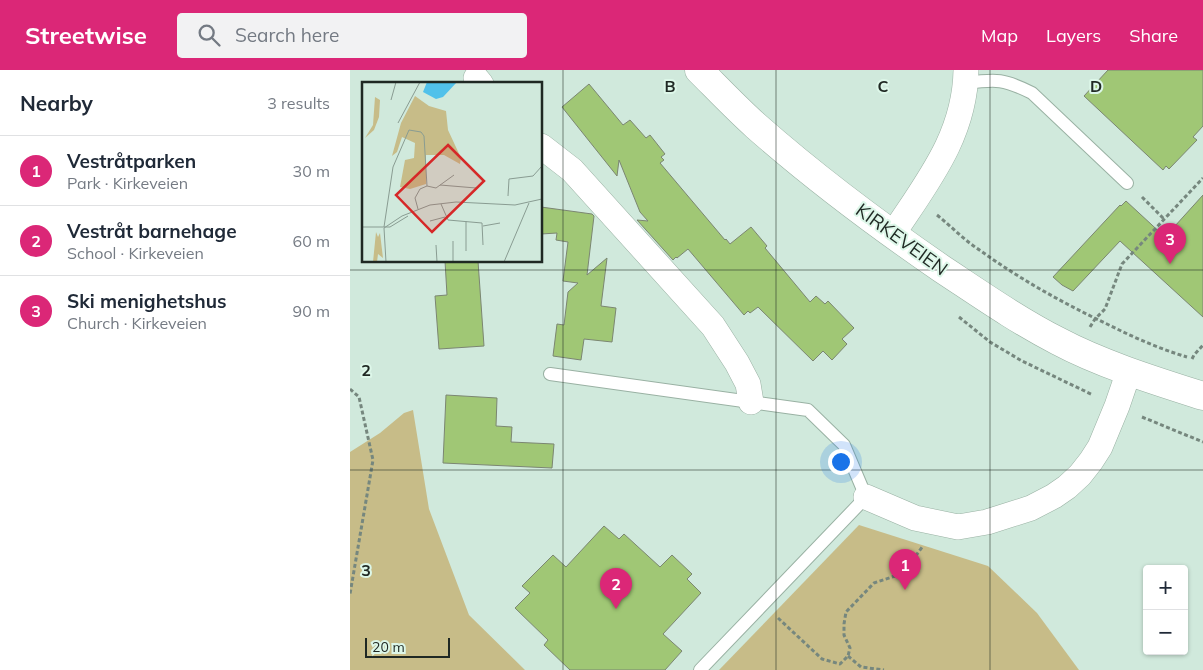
<!DOCTYPE html>
<meta charset="utf-8">
<style>
:root{--surface:#fff;--page:#f2f2f3;--text:#1f2937;--muted:#747a83;--line:#e0e1e3;--accent:#db2777}
body{margin:0;font-family:Mulish,sans-serif;background:var(--page);color:var(--text)}
.controls{position:absolute;right:15px;bottom:15px;display:grid;overflow:hidden;border-radius:5px;box-shadow:0 1px 4px #0004}
.controls button{width:45px;height:45px;display:grid;place-items:center;padding:0;border:0;border-bottom:1px solid var(--line);background:var(--surface);color:var(--text);font:25px sans-serif}
.scale{position:absolute;left:15px;bottom:12px;width:85px;box-sizing:border-box;padding-left:5px;border:2px solid #1f2823;border-top:0;font-size:14px;line-height:18px;white-space:nowrap;color:#1f2823;-webkit-text-stroke:4px #ddf7e9;paint-order:stroke}
.you{position:absolute;left:490px;top:391px;width:18px;height:18px;margin:-12px;border:4px solid #fff;border-radius:50%;background:#1a73e8;box-shadow:0 0 0 8px #1a73e833}
.badge{display:grid;place-items:center;width:32px;height:32px;border-radius:50%;background:var(--accent);color:#fff;font-size:16px;font-weight:700}
.pin{position:absolute;translate:-50% -41px;filter:drop-shadow(0 1px 2px #0008)}
.pin::after{content:'';position:absolute;top:26px;width:18px;height:15px;background:inherit;clip-path:polygon(0 0,100% 0,50% 100%)}
.list{margin:0;padding:0;list-style:none}
h2{display:flex;justify-content:space-between;align-items:center;height:65px;margin:0;padding:0 20px;font-size:21px}
h2 small{font-size:16px;font-weight:400;color:var(--muted)}
.list li{display:grid;grid-template-columns:32px 1fr auto;gap:15px;align-items:center;box-sizing:border-box;height:70px;padding:0 20px;border-top:1px solid var(--line)}
.list b{display:block;font-size:19px;white-space:nowrap}
.list p{margin:0;font-size:16px;white-space:nowrap;color:var(--muted)}
.list em{font-size:16px;font-style:normal;color:var(--muted)}
.icon{flex:none;width:28px;height:28px;fill:none;stroke:currentColor;stroke-width:2;stroke-linecap:round;stroke-linejoin:round}
.map{position:relative;flex:none;width:853px;height:600px;overflow:hidden}
header{display:flex;align-items:center;gap:30px;box-sizing:border-box;height:70px;padding:0 25px;background:var(--accent);color:#fff}
header strong{font-size:24px}
nav{display:flex;gap:28px;margin-inline-start:auto;font-size:18px}
.search{width:350px;height:45px;background:var(--page);display:flex;align-items:center;gap:12px;box-sizing:border-box;padding:0 18px;border-radius:5px;color:var(--muted);font-size:19px}
main{display:flex}
aside{flex:1;background:var(--surface)}
.map>svg:first-child{display:block}
.green{fill:#c7bc88}
.building{fill:#a0c775;stroke:#7b8672}
.lines{fill:none;stroke-linecap:round;stroke-linejoin:round}
.service-casing{stroke:#99b1a3;stroke-width:14}
.minor-casing{stroke:#99b1a3;stroke-width:26}
.primary-casing{stroke:#99b1a3;stroke-width:29}
.path{stroke:#76877e;stroke-width:3;stroke-dasharray:4 2.5;stroke-linecap:butt}
.service{stroke:#fff;stroke-width:12}
.minor{stroke:#fff;stroke-width:25}
.primary{stroke:#fff;stroke-width:28}
.grid{fill:none;stroke:#1f2823;stroke-width:1;stroke-opacity:0.55}
.labels{text-anchor:middle;dominant-baseline:central;stroke-width:4;stroke-linejoin:round;paint-order:stroke}
.street-label{font-size:19px;fill:#1f2823;stroke:#ddf7e9}
.inset-road{fill:none;stroke:#899c92;stroke-width:1}
.view{fill:#d62828;fill-opacity:0.15;stroke:#d62828;stroke-width:2.5}
.inset-edge{fill:none;stroke:#1f2823;stroke-width:2.5}
.grid-label{font-size:16px;text-anchor:middle;font-weight:bold;fill:#1f2823;stroke:#ddf7e9;stroke-width:4;stroke-linejoin:round;paint-order:stroke}
</style>
<header>
<strong>Streetwise</strong>
<div class="search"><svg class="icon" aria-label="search" viewBox="0 0 24 24"><circle cx="10" cy="10" r="6"/><path d="M15 15l6 6"/></svg>Search here</div>
<nav><a>Map</a><a>Layers</a><a>Share</a></nav>
</header>
<main>
<aside>
<h2>Nearby<small>3 results</small></h2>
<ul class="list">
<li><span class="badge">1</span><div><b>Vestråtparken</b><p>Park · Kirkeveien</p></div><em>30 m</em></li>
<li><span class="badge">2</span><div><b>Vestråt barnehage</b><p>School · Kirkeveien</p></div><em>60 m</em></li>
<li><span class="badge">3</span><div><b>Ski menighetshus</b><p>Church · Kirkeveien</p></div><em>90 m</em></li>
</ul>
</aside>
<div class="map">
<svg width="853" height="600" viewBox="0 0 853 600">
<rect width="100%" height="100%" fill="#d0e9dc"/>
<g class="green">
<polygon points="63,340 79,439 119,545 175,600 0,600 0,382 30,363 54,343"/>
<polygon points="509,455 638,496 687,543 729,600 369,600"/>
</g>
<g class="building">
<polygon points="758,0 853,0 853,56 843,67 847,70 819,99 816,96 813,100 734,26"/>
<polygon points="239,14 273,55 280,50 296,68 300,65 315,84 311,87 314,90 310,93 375,170 376,169 380,174 401,157 417,176 415,178 460,232 466,226 475,234 478,231 504,258 492,269 497,274 482,290 473,281 463,291 408,237 400,243 398,241 394,245 338,179 327,188 326,187 323,190 287,150 298,151 290,142 269,90 267,106 212,37"/>
<polygon points="853,125 853,247 770,171 723,221 712,215 703,207 770,135 771,136 776,131 815,167"/>
<polygon points="191,137 242,144 244,146 237,205 257,188 251,236 266,238 262,272 234,269 231,290 203,286 207,254 214,255 218,222 228,213 213,211 218,172 206,170 207,163 191,164"/>
<polygon points="95,191 128,191 134,276 89,279 85,226 97,225"/>
<polygon points="96,325 147,328 146,356 162,357 161,372 204,374 202,398 93,393"/>
<polygon points="254,456 269,469 274,464 310,497 322,485 342,504 337,509 351,523 313,564 332,581 315,600 220,600 194,575 198,570 165,538 180,523 172,516 203,485 216,497"/>
</g>
<g class="lines">
<defs>
<g id="service">
<path d="M616 13C647 9 654 9 682 23L777 113"/>
<polyline points="200,304 458,340 494,375 516,427 350,600"/>
</g>
<g id="minor">
<polyline points="126,8 131,14"/>
<polyline points="191,76 222,100 363,256 387,293 398,314 401,332"/>
<path d="M543 164C577 112 615 66 616 0"/>
<polyline points="516,427 565,448 608,457 637,452 681,438 704,426 717,417 730,405 741,391 750,377 767,336 779,301"/>
</g>
<path id="primary" d="M349 0C368 19 386 38 406 56 465 108 528 155 592 199 630 224 667 250 708 271 751 294 806 311 853 326"/>
</defs>
<use href="#service" class="service-casing"/>
<use href="#minor" class="minor-casing"/>
<use href="#primary" class="primary-casing"/>
<g class="path">
<polyline points="792,127 814,149"/>
<path d="M587 145C602 157 615 171 631 181 671 210 715 234 759 255 785 268 810 279 837 287"/>
<polyline points="609,247 640,272 672,291 743,325"/>
<polyline points="740,257 745,249 755,239 772,194 853,108"/>
<polyline points="842,289 844,285 853,275"/>
<polyline points="0,319 9,327 23,390 0,524"/>
<polyline points="792,347 853,372"/>
<polyline points="428,548 472,589 490,594 498,586 500,578 494,565 494,554 496,542 524,513 548,505 565,487 573,476"/>
<polyline points="498,586 511,597 534,600"/>
</g>
<use href="#service" class="service"/>
<use href="#minor" class="minor"/>
<use href="#primary" class="primary"/>
</g>
<path class="grid" d="M213 0V600M426 0V600M640 0V600M0 200H853M0 400H853"/>
<g class="labels">
<g class="street-label">
<text transform="translate(552 169) rotate(36)">KIRKEVEIEN</text>
</g>
</g>
<g transform="translate(12 12)">
<rect width="180" height="180" fill="#d0e9dc"/>
<path d="M53 14 67 24 84 29 86 48 99 76 98 82 82 73H64V102L48 107 38 105 43 78 52 76 53 61 40 55 35 70 30 74 39 41ZM13 15 18 18 17 35 12 48 3 56 11 43ZM14 150 16 155 18 151 21 176 16 172 15 180H11Z" fill="#c7bc88"/>
<path d="M65 0H95L81 15 74 17 61 10Z" fill="#51c1ea"/>
<path class="inset-road" d="M29 18 34 0M36 41 58 0M78 103 114 106M146 114 147 97 171 94 180 84M79 122 86 138 120 141 121 163M56 127 53 116 58 107 65 104 74 106 92 93M68 139 83 135M121 144 138 141M0 145H28L46 134M22 145 31 85 47 48 59 50 62 54 65 104M22 146 40 134 68 123 94 120 153 123 180 117M22 146 24 180M91 159V180M74 163 75 180M104 169V139M142 180 167 121"/>
<path class="view" d="M86 63 122 99 70 150 34 113Z"/>
<rect width="180" height="180" class="inset-edge"/>
</g>
<g class="grid-label">
<text x="320" y="22">B</text>
<text x="533" y="22">C</text>
<text x="746" y="22">D</text>
<text x="16" y="306">2</text>
<text x="16" y="506">3</text>
</g>
</svg>
<div class="controls">
<button>+</button>
<button>−</button>
</div>
<div class="scale">20 m</div>
<div class="you"></div>
<div class="pin badge" style="left:555px;top:520px">1</div>
<div class="pin badge" style="left:266px;top:539px">2</div>
<div class="pin badge" style="left:820px;top:194px">3</div>
</div>
</main>
